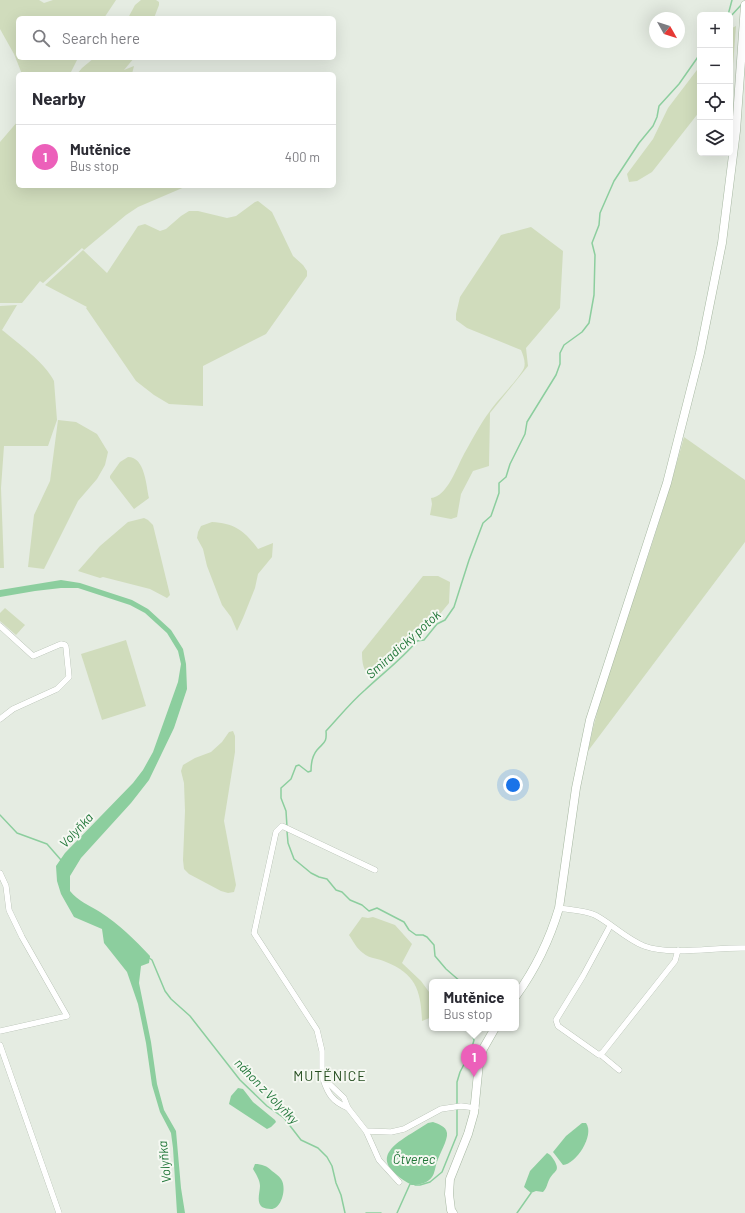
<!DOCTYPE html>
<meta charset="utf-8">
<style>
:root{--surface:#fff;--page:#f7f7f7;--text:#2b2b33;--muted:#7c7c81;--line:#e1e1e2;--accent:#ec60ba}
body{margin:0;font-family:Barlow,sans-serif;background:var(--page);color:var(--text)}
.controls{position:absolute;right:12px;top:12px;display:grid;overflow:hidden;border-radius:6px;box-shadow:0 4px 16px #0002}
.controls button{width:36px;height:36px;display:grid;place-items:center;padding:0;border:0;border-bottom:1px solid var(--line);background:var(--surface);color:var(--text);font:20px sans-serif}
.compass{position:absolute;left:649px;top:12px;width:36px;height:36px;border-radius:50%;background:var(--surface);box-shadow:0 4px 16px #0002;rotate:129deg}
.you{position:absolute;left:513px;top:785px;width:14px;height:14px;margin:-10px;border:3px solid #fff;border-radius:50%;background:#1a73e8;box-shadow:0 0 0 6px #1a73e833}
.badge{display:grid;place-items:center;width:26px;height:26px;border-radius:50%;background:var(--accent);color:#fff;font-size:13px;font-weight:700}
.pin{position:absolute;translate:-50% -33px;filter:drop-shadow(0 1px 2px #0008)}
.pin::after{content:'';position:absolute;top:21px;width:14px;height:12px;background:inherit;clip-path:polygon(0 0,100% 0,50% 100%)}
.popup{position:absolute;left:429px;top:979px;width:90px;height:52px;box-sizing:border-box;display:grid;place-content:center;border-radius:6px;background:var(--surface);filter:drop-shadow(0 1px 3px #0005);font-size:13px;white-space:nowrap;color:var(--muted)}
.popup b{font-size:15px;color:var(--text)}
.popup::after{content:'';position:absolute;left:50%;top:100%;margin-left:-8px;border:8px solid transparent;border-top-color:var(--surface)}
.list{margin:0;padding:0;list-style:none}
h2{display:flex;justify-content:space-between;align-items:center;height:52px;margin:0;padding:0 16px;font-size:17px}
h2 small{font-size:13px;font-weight:400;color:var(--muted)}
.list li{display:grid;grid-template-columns:26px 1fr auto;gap:12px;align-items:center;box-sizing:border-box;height:64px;padding:0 16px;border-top:1px solid var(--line)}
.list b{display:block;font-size:15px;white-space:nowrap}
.list p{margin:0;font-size:13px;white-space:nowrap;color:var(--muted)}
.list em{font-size:13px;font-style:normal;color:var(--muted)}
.icon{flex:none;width:22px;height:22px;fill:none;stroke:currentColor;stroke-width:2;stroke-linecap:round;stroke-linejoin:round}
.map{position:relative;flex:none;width:745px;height:1213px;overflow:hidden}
.search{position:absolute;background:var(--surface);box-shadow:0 4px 16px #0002;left:16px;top:16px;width:320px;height:44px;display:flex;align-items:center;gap:10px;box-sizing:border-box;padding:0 14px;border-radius:6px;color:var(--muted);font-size:15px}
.panel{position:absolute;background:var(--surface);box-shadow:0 4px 16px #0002;left:16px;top:72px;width:320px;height:116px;border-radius:6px}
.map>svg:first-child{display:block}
.green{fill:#d0dcbc}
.water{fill:#8cce9e}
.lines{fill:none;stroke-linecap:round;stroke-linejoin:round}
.stream{stroke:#8cce9e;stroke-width:1.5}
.street-casing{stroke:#a8b4a5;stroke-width:6}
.secondary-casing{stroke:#a6b7a1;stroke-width:9}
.street{stroke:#fff;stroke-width:5.5}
.secondary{stroke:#fff;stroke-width:8}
.labels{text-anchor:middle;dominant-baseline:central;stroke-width:4;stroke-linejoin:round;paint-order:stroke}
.water-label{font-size:13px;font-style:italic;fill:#1f7537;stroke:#f5f8f2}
.quarter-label{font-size:14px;letter-spacing:1px;fill:#254d1f;stroke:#f5f8f2}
</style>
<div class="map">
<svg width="745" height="1213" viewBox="0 0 745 1213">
<rect width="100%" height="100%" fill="#e5ece2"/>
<g class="green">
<polygon points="0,0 39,0 44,3 53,0 116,0 104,18 18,18 18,58 78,58 70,74 22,74 14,54 0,29"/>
<polygon points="141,0 156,0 159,2 159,5 154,18 128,18 135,5"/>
<polygon points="736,26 732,79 730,81 730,29"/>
<polygon points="94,58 134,58 124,70 134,66 132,74 77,74 82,68"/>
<polygon points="700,66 700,111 652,172 637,181 629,182 627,174 653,139 668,108"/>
<polygon points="18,121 18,186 187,186 138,207 126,215 84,250 82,248 43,283 40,281 22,303 0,303 0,142"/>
<polygon points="258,201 272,212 293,256 303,265 307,271 307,276 266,334 203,366 203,406 169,404 154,395 136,381 86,308 87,307 45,285 83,250 107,273 138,226 145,224 160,231 166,229 181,216 189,211 198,211 227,218 236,216 255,202"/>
<path d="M531 227 563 251 560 308 526 348 528 366 490 413 489 466 473 471 461 494 457 517 451 519 430 515 432 504 431 498C447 497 457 467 464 454 472 440 480 424 490 411 498 399 519 379 524 368 526 362 523 355 521 350L467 328 456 320V314L460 297 501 235Z"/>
<path d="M17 305 2 330C17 342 46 364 54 381L57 420 48 446H4L1 488 4 568H0V306Z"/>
<polygon points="58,420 76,422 97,434 108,452 105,465 97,479 78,501 44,569 28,567 34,515 50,481"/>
<path d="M684 437 745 480V542L588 751C600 693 621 636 640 580 656 533 671 485 684 437Z"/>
<path d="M128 457C145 457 146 485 149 498L134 509 110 478V476L120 462Z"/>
<polygon points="144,518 148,520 153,525 170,595 167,598 150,589 103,577 100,578 78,571 100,546 128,522"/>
<path d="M212 522C234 523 245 531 258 549L273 543 272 557 258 574 255 588 243 618 237 631 231 617 222 605 207 566 203 549 197 538 198 532 201 526Z"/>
<path d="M423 576H438L450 582 449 603 431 625 416 637 408 640 380 674 371 678C363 670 362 663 362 652Z"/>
<polygon points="5,608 25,625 16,635 0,621 0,613"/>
<polygon points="126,640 146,706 102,720 81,654"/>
<polygon points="233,731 235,736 235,752 224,821 236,885 234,892 228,893 221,891 189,874 184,869 183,860 185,811 184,783 181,771 183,765 195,758 211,752 222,742 229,732"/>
<path d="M362 917 368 918 373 917 395 925 412 944 402 963 421 981 432 996V1017L422 1021C421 991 416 974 386 962 378 958 370 959 363 953 357 949 353 941 349 935Z"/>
</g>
<g class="water">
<path d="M61 580 80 583 132 600 148 609 171 630 183 649 186 664 187 689 174 728 149 780 131 803 81 858 70 876V891C78 901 89 905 100 912 119 924 135 940 150 956L149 963 141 966 139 983 151 1042 157 1084 164 1110 176 1131 181 1188 185 1213H177L173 1148 171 1133 160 1112 152 1085 146 1043 138 1004 127 972 104 943 102 929 74 917 61 894 57 881 56 866 65 853 133 783 143 770 153 752 178 682 181 664 178 651 167 633 145 613 130 605 78 588H61L35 591 0 597V590Z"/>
<polygon points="238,1088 243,1089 253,1102 275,1120 276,1122 271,1127 267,1129 229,1104 231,1096"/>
<path d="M433 1122C438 1124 446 1126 447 1133 448 1140 439 1155 437 1162 435 1167 435 1173 432 1177 428 1183 419 1185 412 1185 361 1157 399 1142 428 1123Z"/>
<path d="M582 1123H586C595 1135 576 1164 563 1165L553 1152 566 1136Z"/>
<path d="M547 1153C551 1155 552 1157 554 1160 561 1172 554 1170 549 1180 547 1184 547 1188 543 1192L536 1191 531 1193 524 1187 530 1171Z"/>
<path d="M255 1164C262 1164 267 1166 272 1171 275 1173 279 1176 281 1179 287 1187 282 1209 271 1209 268 1209 264 1208 262 1207 256 1202 260 1192 260 1186 260 1180 256 1174 253 1169Z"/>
</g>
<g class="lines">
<g class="stream">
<polyline points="728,15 732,0"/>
<polyline points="730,17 742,4"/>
<polyline points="0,815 17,833 47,844 61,860"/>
<path d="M287 827 286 811 281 798V788L291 779 296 766 299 765 308 772 311 771C311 764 312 756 317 750 324 742 327 743 326 731 339 717 351 702 365 690 383 673 401 660 417 641L424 640 437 624 445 620 454 607 469 560 483 523 491 516 499 493V483L506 477 510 464 525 434 527 422 556 375 560 364V353L564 345 582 332 589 323 594 295 595 255 592 243 599 225 600 213 614 181 639 143 653 126 657 117 659 106 679 84 700 54"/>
<polyline points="287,831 288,843 294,859 311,873 319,877 327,879 336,890 342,892 350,900 362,905 369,911 377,908 404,922 409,930 416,935 423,935 427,937 434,945 435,956 446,969 461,982"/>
<polyline points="148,957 152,960 165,991 171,999 190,1016 240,1080 267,1106 284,1118 301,1140 318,1148 327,1157 332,1166 336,1183 341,1195 345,1213"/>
<polyline points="415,1185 420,1185 430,1182 442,1172 457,1135 457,1082 460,1072 471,1051 474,1040 470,1028"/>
<polyline points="366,1213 381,1213"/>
<polyline points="397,1213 410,1184 412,1184"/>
<polyline points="517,1213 531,1193"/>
</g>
<defs>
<g id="street">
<polyline points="0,626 33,656 61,644 65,645 66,647 69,677 57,689 13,709 0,719"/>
<polyline points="375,870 282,826 276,832 254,933 317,1030 322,1051 322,1077 344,1098 348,1108 366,1131 391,1132 404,1129 441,1109 461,1106 476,1108"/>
<polyline points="0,873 6,886 9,910 22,937 67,1016 0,1031"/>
<path d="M559 908C571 910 584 910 595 915 612 924 626 939 644 946 672 956 715 947 745 948"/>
<polyline points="610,926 583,976 556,1020 558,1026 599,1055 603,1052 675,961 678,950"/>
<polyline points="0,1045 59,1213"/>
<polyline points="601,1055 619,1070"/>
<path d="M323 1079C328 1094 332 1101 348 1108"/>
<polyline points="366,1131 379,1160 399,1182"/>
</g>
<g id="secondary">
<path d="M516 996C536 968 549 942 559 908L576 788 590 720 667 483 700 353 722 243 736 131 745 5"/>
<polyline points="453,1213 451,1210 449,1194 450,1179 468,1134 474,1113 479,1063 483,1049 495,1028"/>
</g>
</defs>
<use href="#street" class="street-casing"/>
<use href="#secondary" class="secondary-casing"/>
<use href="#street" class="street"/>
<use href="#secondary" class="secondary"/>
</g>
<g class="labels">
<g class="water-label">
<text transform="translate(403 644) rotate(-42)">Smiradický potok</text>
<text transform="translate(76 830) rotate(-47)">Volyňka</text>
<text transform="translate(267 1091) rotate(46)">náhon z Volyňky</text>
<text x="414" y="1159">Čtverec</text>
<text transform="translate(164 1162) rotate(-96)">Volyňka</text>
</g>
<g class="quarter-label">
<text x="330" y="1075">MUTĚNICE</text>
</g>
</g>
</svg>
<div class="controls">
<button>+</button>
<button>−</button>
<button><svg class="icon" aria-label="locate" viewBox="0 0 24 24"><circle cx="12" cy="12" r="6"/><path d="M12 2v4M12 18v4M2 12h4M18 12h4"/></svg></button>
<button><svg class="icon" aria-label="layers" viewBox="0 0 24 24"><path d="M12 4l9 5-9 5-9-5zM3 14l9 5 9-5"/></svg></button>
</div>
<svg class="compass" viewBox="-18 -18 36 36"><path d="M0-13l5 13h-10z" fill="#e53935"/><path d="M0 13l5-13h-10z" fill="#7c7c81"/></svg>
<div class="you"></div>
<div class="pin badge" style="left:474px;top:1077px">1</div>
<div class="popup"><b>Mutěnice</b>Bus stop</div>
<div class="search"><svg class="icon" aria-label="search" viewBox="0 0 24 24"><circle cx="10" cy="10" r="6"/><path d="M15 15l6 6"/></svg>Search here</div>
<section class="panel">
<h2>Nearby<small></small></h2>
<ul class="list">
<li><span class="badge">1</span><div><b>Mutěnice</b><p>Bus stop</p></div><em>400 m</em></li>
</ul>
</section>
</div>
